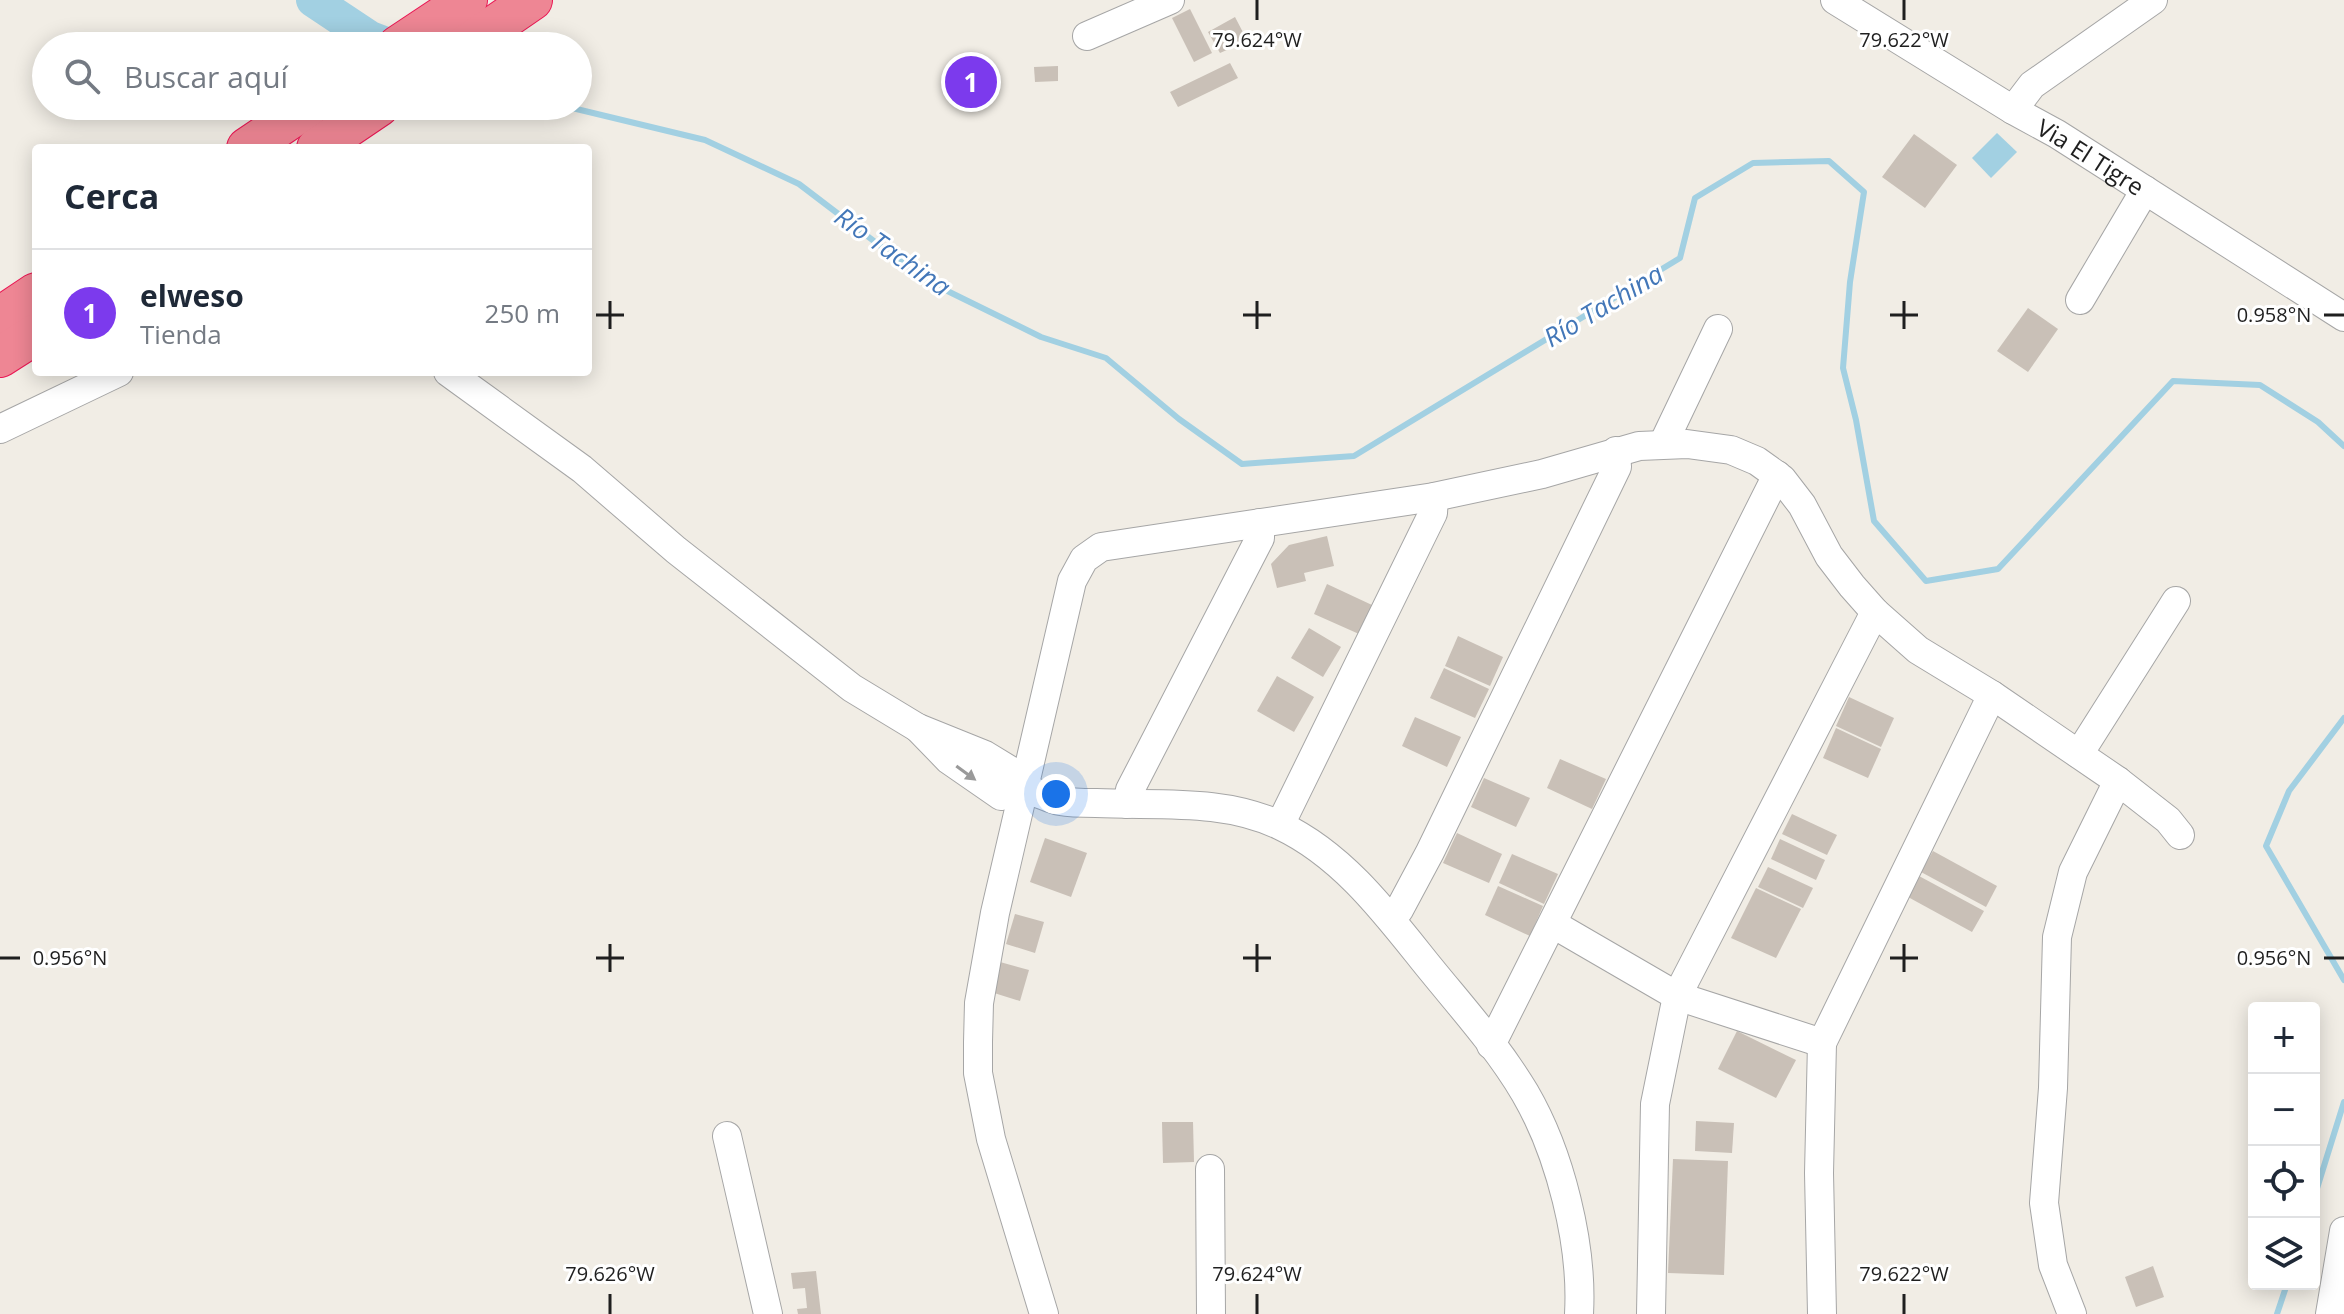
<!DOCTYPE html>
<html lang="es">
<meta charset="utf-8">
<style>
:root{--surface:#fff;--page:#f6f6f7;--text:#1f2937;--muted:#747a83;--line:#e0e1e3;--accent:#7c3aed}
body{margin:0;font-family:"Open Sans",sans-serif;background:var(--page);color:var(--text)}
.controls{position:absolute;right:24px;bottom:24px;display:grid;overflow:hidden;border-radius:8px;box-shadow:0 4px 20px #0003}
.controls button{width:72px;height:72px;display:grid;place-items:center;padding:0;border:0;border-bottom:2px solid var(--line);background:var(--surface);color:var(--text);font:40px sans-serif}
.you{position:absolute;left:1056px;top:794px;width:28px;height:28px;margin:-20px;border:6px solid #fff;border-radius:50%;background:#1a73e8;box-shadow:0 0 0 12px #1a73e833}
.badge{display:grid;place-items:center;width:52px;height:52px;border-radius:50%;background:var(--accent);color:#fff;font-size:26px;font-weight:700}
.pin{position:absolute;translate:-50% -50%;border:4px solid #fff;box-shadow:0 2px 8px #0006}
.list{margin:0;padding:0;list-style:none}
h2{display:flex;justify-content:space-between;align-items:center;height:104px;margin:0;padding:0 32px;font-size:34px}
h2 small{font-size:26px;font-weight:400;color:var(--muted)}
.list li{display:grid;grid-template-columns:52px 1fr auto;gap:24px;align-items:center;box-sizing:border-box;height:128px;padding:0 32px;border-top:2px solid var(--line)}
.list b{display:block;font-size:30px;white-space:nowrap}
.list p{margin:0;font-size:26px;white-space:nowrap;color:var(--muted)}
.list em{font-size:26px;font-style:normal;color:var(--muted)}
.icon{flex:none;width:44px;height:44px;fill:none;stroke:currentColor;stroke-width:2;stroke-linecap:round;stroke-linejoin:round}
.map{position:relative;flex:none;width:2344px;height:1314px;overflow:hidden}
.search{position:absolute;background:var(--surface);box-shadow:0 4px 20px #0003;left:32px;top:32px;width:560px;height:88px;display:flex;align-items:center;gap:20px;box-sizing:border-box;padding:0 28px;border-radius:44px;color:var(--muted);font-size:30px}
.panel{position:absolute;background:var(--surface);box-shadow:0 4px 20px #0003;left:32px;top:144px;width:560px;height:232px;border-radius:8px}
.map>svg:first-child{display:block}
.water{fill:#a2d0e2}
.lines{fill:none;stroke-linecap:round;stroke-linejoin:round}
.stream{stroke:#a2d0e2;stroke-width:6}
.river{stroke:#a2d0e2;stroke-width:34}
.building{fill:#c9c0b7}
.minor-casing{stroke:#a6a6a6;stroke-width:30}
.highway-casing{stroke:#ea1754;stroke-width:42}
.minor{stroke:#fff;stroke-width:28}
.highway{stroke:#ee8694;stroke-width:40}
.oneway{fill:#9a9a9a}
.ticks{fill:none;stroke:#1f1f1f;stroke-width:3}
.labels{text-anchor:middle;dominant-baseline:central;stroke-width:6;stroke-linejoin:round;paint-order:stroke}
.street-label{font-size:24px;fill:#1f1f1f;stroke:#fff}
.water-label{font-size:26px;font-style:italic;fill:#4377b8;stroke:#fff}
.ticks-label{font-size:20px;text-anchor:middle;fill:#1f1f1f;stroke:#fff;stroke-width:6;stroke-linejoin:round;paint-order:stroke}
</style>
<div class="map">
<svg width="2344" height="1314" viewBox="0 0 2344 1314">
<rect width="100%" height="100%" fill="#f1ede5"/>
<polygon class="water" points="1997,133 2017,152 1991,178 1972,158"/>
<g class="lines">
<g class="stream">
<polyline points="564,106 705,140 799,184 925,280 1041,337 1106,358 1179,419 1242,464 1354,456 1680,258 1695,198 1753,163 1829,161 1864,192 1850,282 1843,368 1856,420 1874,521 1926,581 1998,569 2173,381 2260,385 2318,422 2344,446"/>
<polyline points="2344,718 2289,791 2266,846 2344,980"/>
<polyline points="2314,1198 2344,1102"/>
<polyline points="2277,1314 2287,1284"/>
</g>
<polyline class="river" points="313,0 370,38 391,46"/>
</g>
<g class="building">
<polygon points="1190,9 1212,53 1194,62 1172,18"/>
<polygon points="1235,17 1247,40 1238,44 1235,40 1227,45 1229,49 1220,53 1208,32"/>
<polygon points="1230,63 1238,78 1178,107 1170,92"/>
<polygon points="1058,66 1058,81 1035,82 1034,67"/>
<polygon points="986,72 990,83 966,92 962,81"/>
<polygon points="1914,134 1957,165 1925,208 1882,177"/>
<polygon points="2028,308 2058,329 2028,372 1997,351"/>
<polygon points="1327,536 1334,566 1304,573 1306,581 1277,588 1271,564 1289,545"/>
<polygon points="1327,584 1372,605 1359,634 1314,614"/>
<polygon points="1309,628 1341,647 1323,677 1291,658"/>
<polygon points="1458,636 1503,657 1490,686 1445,666"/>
<polygon points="1444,668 1489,689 1475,718 1430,698"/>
<polygon points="1277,676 1314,697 1294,732 1257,711"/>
<polygon points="1849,697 1894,718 1881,747 1836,726"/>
<polygon points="1415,717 1461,737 1447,767 1402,746"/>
<polygon points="1836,728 1881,749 1868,778 1823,758"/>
<polygon points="1560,759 1606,779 1592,809 1547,788"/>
<polygon points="1484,778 1530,798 1516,827 1471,807"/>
<polygon points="1792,814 1837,835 1827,855 1782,834"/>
<polygon points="1457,833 1502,854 1489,883 1443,863"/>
<polygon points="1045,838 1087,853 1071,897 1030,882"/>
<polygon points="1780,839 1825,860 1816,880 1771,859"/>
<polygon points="1933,851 1997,886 1986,907 1921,872"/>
<polygon points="1512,854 1558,874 1544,904 1499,883"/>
<polygon points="1768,867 1813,888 1803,908 1758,887"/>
<polygon points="1919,876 1984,911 1972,932 1908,897"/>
<polygon points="1498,886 1543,906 1530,936 1485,915"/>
<polygon points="1756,888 1801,909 1776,958 1731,938"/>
<polygon points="1015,914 1044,922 1035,953 1006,944"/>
<polygon points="1000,962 1029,970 1020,1001 991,992"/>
<polygon points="1737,1031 1796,1060 1776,1098 1718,1069"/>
<polygon points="1696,1121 1734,1123 1732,1153 1695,1151"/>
<polygon points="1162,1122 1193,1122 1194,1162 1163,1163"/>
<polygon points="1673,1159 1728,1161 1724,1275 1668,1273"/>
<polygon points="2153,1266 2164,1297 2136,1307 2125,1277"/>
<polygon points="816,1271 821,1314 798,1314 797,1309 807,1308 805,1288 793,1289 791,1273"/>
</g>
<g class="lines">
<defs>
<g id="minor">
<path id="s1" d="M1835 0 2013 110 2057 134 2344 317"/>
<polyline points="1087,36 1170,0"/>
<polyline points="2013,110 2032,85 2153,0"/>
<polyline points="2080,300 2145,190"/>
<polyline points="448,372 582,469 676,550 852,688 918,728 985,755 1013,772 1024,790"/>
<polyline points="0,429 119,372"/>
<polyline points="1663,444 1718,329"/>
<path d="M918 728 949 760 1001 796C1008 794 1018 790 1025 790 1037 791 1048 799 1060 801 1071 803 1084 803 1096 803 1157 806 1224 798 1281 826 1340 854 1382 908 1421 957 1456 1001 1496 1044 1525 1093 1560 1153 1583 1244 1579 1314"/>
<polyline points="2079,754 2176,601"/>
<polyline points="1127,804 1130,790 1260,538 1260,523"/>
<polyline points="1280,825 1433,513 1434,497"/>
<polyline points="1390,918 1399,910 1430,852 1617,467 1616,451"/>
<polyline points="1553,924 1677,996 1822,1043 1992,695"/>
<polyline points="1491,1045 1777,475"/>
<polyline points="727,1136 768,1314"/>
<polyline points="1210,1169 1211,1314"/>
<polyline points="1044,1314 991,1139 978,1073 978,1042 979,1003 995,913 1072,581 1084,559 1101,547 1434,497 1542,474 1639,446 1687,444 1731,450 1757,461 1782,479 1802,505 1829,556 1852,586 1875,612 1918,650 1992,695 2118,781 2168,820 2180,835"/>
<polyline points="1651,1314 1655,1104 1677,996 1875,612"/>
<polyline points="1822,1314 1819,1173 1822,1043"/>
<polyline points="2072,1314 2053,1265 2044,1203 2053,1088 2057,937 2073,872 2118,781"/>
<polyline points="2330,1314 2344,1231"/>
</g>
<g id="highway">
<polyline points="398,46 467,0"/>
<polyline points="465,46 532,0"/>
<polyline points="247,148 309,106"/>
<polyline points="317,148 379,106"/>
<polyline points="0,317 36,293"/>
<polyline points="0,357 36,334"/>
</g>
</defs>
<use href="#minor" class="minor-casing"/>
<use href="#highway" class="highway-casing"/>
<use href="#minor" class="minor"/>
<use href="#highway" class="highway"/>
</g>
<defs><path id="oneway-solid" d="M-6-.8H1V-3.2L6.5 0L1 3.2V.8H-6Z" transform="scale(2)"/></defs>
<use class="oneway" href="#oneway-solid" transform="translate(966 773) rotate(36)"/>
<path class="ticks" d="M1257 0V20M1904 0V20M610 301V329M1257 301V329M1904 301V329M596 315H624M1243 315H1271M1890 315H1918M2324 315H2344M610 944V972M1257 944V972M1904 944V972M0 958H20M596 958H624M1243 958H1271M1890 958H1918M2324 958H2344M610 1294V1314M1257 1294V1314M1904 1294V1314"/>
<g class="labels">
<g class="street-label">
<text stroke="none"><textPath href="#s1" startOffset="300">Via El Tigre</textPath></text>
</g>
<g class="water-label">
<text transform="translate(893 251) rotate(35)">Río Tachina</text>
<text transform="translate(1603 305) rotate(-31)">Río Tachina</text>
</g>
</g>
<g class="ticks-label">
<text x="1257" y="47">79.624°W</text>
<text x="1904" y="47">79.622°W</text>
<text x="2274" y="322">0.958°N</text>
<text x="70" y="965">0.956°N</text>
<text x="2274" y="965">0.956°N</text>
<text x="610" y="1281">79.626°W</text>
<text x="1257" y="1281">79.624°W</text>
<text x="1904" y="1281">79.622°W</text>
</g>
</svg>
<div class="controls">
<button>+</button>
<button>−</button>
<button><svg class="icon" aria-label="locate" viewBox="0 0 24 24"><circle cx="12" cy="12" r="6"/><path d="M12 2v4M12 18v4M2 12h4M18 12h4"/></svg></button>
<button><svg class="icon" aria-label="layers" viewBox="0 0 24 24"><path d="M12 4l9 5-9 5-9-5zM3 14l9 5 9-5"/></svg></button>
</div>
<div class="you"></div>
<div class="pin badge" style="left:971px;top:82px">1</div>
<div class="search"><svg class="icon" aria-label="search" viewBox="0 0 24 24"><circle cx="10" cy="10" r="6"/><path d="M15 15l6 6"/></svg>Buscar aquí</div>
<section class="panel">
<h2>Cerca<small></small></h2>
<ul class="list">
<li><span class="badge">1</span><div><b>elweso</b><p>Tienda</p></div><em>250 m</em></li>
</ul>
</section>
</div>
